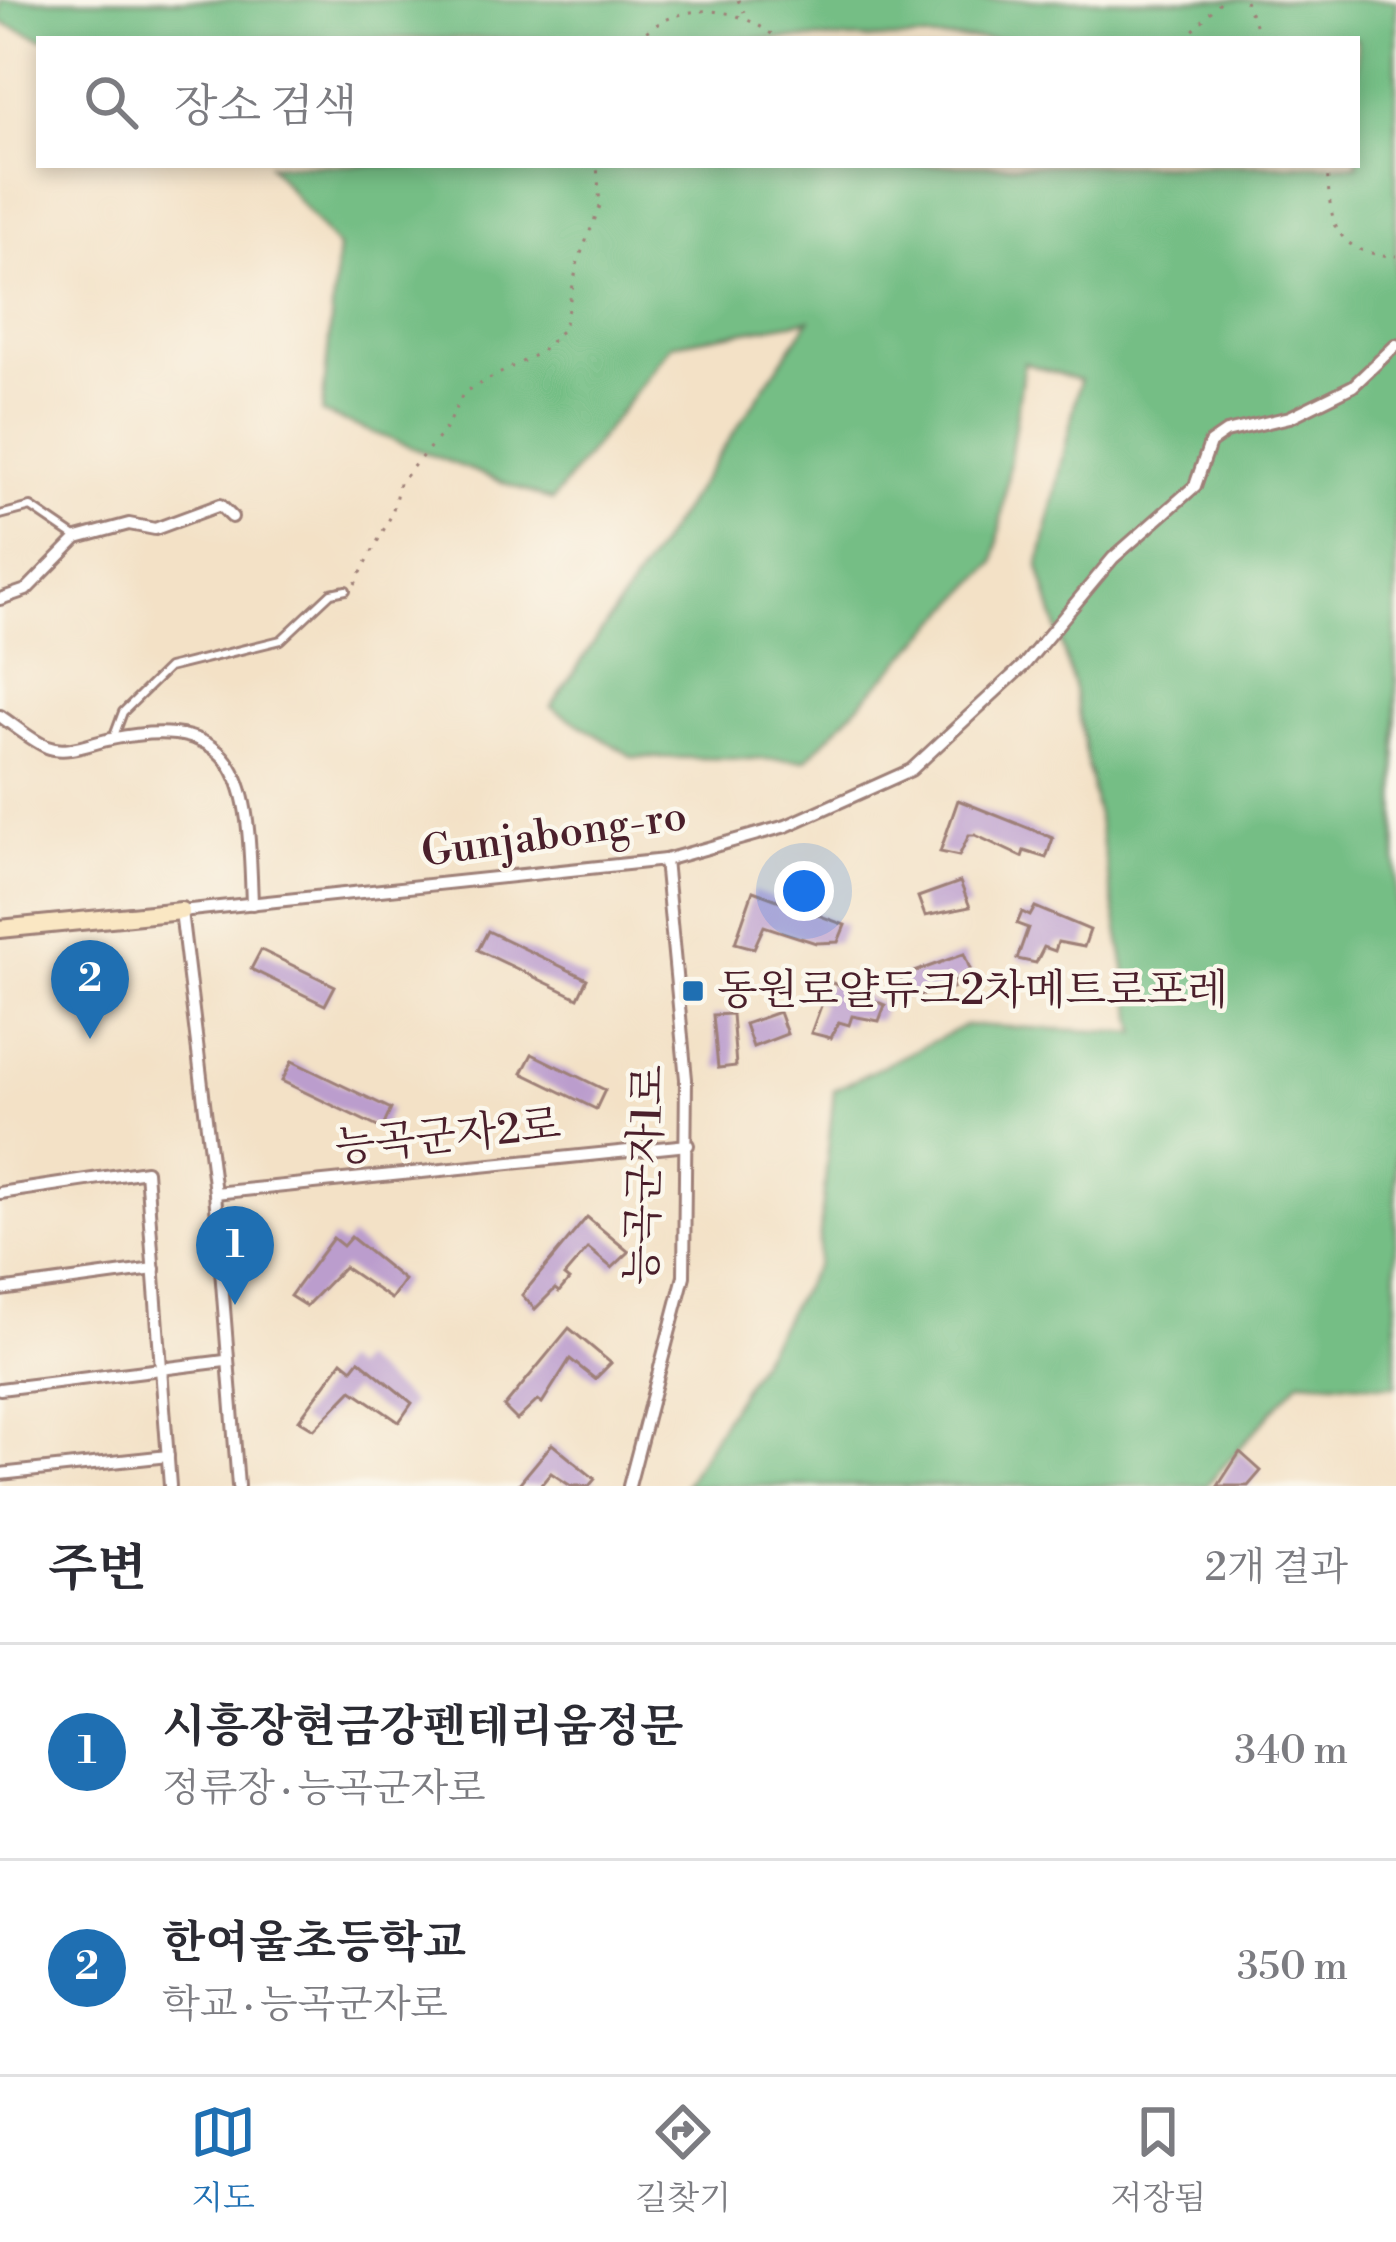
<!DOCTYPE html>
<html lang="ko">
<meta charset="utf-8">
<style>
:root{--surface:#fff;--page:#f7f7f7;--text:#2b2b33;--muted:#7c7c81;--line:#e1e1e2;--accent:#1f6fb2}
body{margin:0;font-family:"Libre Bodoni","Noto Serif KR",serif;background:var(--page);color:var(--text)}
.you{position:absolute;left:804px;top:891px;width:42px;height:42px;margin:-30px;border:9px solid #fff;border-radius:50%;background:#1a73e8;box-shadow:0 0 0 18px #1a73e833}
.badge{display:grid;place-items:center;width:78px;height:78px;border-radius:50%;background:var(--accent);color:#fff;font-size:39px;font-weight:700}
.pin{position:absolute;translate:-50% -99px;filter:drop-shadow(0 3px 6px #0008)}
.pin::after{content:'';position:absolute;top:63px;width:42px;height:36px;background:inherit;clip-path:polygon(0 0,100% 0,50% 100%)}
.list{margin:0;padding:0;list-style:none}
h2{display:flex;justify-content:space-between;align-items:center;height:156px;margin:0;padding:0 48px;font-size:51px}
h2 small{font-size:39px;font-weight:400;color:var(--muted)}
.list li{display:grid;grid-template-columns:78px 1fr auto;gap:36px;align-items:center;box-sizing:border-box;height:216px;padding:0 48px;border-top:3px solid var(--line)}
.list b{display:block;font-size:45px;white-space:nowrap}
.list p{margin:0;font-size:39px;white-space:nowrap;color:var(--muted)}
.list em{font-size:39px;font-style:normal;color:var(--muted)}
.icon{flex:none;width:66px;height:66px;fill:none;stroke:currentColor;stroke-width:2;stroke-linecap:round;stroke-linejoin:round}
.map{position:relative;flex:none;width:1396px;height:1486px;overflow:hidden}
.search{position:absolute;background:var(--surface);box-shadow:0 6px 18px #0003;left:36px;right:36px;top:36px;height:132px;display:flex;align-items:center;gap:30px;box-sizing:border-box;padding:0 42px;border-radius:0px;color:var(--muted);font-size:45px}
.sheet{height:588px;background:var(--surface)}
nav{display:flex;justify-content:space-around;align-items:center;box-sizing:border-box;height:168px;border-top:3px solid var(--line);background:var(--surface);font-size:33px;color:var(--muted)}
nav a{display:grid;justify-items:center;gap:6px}
nav .on{color:var(--accent)}
.map>svg:first-child{display:block}
.forest{fill:#74be85;stroke:#5f6e58;stroke-width:3}
.building{fill:#bb9dcd}
.lines{fill:none;stroke-linecap:round;stroke-linejoin:round}
.lane-casing{stroke:#9e8078;stroke-width:12}
.street-casing{stroke:#9e8078;stroke-width:16}
.secondary-casing{stroke:#9e8078;stroke-width:22}
.path{stroke:#9e8078;stroke-width:3;stroke-dasharray:3 9;stroke-linecap:butt}
.lane{stroke:#fff;stroke-width:6}
.street{stroke:#fff;stroke-width:10}
.secondary{stroke:#fae7c3;stroke-width:16}
.poi-dot{fill:#1f6fb2;stroke:#fbf7ec;stroke-width:4.5}
.labels{text-anchor:middle;dominant-baseline:central;stroke-width:9;stroke-linejoin:round;paint-order:stroke}
.street-label{font-size:42px;fill:#4a1f2b;stroke:#fbf7ec}
.poi-label{font-size:42px;fill:#4a1f2b;stroke:#fbf7ec;text-anchor:start}
</style>
<div class="map">
<svg width="1396" height="1486" viewBox="0 0 1396 1486">
<rect width="100%" height="100%" fill="#fbf7ec"/>
<filter id="ink" filterUnits="userSpaceOnUse"><feTurbulence type="fractalNoise" baseFrequency=".00833" numOctaves="2"/><feDisplacementMap in="SourceGraphic" scale="24" xChannelSelector="R" yChannelSelector="G"/><feConvolveMatrix kernelMatrix="1 2 1 2 8 2 1 2 1" color-interpolation-filters="sRGB"/></filter>
<filter id="wash" filterUnits="userSpaceOnUse"><feTurbulence type="fractalNoise" baseFrequency=".004" numOctaves="4" result="noise"/><feDisplacementMap in="SourceGraphic" scale="48" xChannelSelector="R" yChannelSelector="G"/><feGaussianBlur stdDeviation="2.7" result="paint"/><feColorMatrix in="noise" values="0 0 0 0 0 0 0 0 0 0 0 0 0 0 0 0 0 1.4 0 .05"/><feComposite in="paint" operator="in"/></filter>
<g filter="url(#wash)">
<rect width="100%" height="100%" fill="#f3e1c6"/>
<polygon class="forest" points="0,0 1396,0 1396,1386 1300,1380 1206,1486 684,1486 817,1264 834,1090 966,1025 1137,1033 1073,684 1039,567 1080,380 1024,363 995,562 806,760 633,757 551,707 809,320 672,344 552,501 322,413 338,248 269,165 1357,165 1357,39 43,39 0,22"/>
<g id="blocks">
<g class="building">
<polygon points="958,800 1053,838 1046,858 1024,851 1022,857 975,835 969,835 959,856 940,852"/>
<polygon points="960,882 970,907 925,916 918,897"/>
<polygon points="753,891 845,925 838,942 816,943 764,926 754,948 735,943"/>
<polygon points="1035,907 1090,930 1084,947 1058,942 1055,951 1044,947 1036,963 1017,959 1028,928 1017,924 1022,912 1030,916"/>
<polygon points="488,931 587,979 578,998 478,950"/>
<polygon points="261,950 335,986 325,1005 251,969"/>
<polygon points="964,954 972,974 951,982 953,988 907,998 900,977"/>
<polygon points="830,982 885,1005 879,1021 852,1016 849,1025 839,1022 831,1038 811,1033 822,1003 812,999 816,987 825,990"/>
<polygon points="779,1012 787,1034 753,1047 745,1024"/>
<polygon points="732,1014 736,1066 718,1068 713,1015"/>
<polygon points="532,1054 605,1090 596,1109 522,1073"/>
<polygon points="292,1061 391,1109 382,1129 282,1081"/>
<polygon points="587,1217 629,1252 612,1268 588,1248 564,1276 569,1280 559,1292 555,1289 535,1309 522,1295"/>
<polygon points="351,1237 404,1280 391,1299 344,1267 306,1306 290,1296 333,1238 343,1246"/>
<polygon points="569,1328 611,1363 595,1379 570,1359 542,1403 538,1400 517,1420 504,1407"/>
<polygon points="359,1360 412,1403 399,1422 352,1390 314,1429 299,1420 342,1361 352,1369"/>
<polygon points="552,1444 595,1479 589,1486 571,1486 551,1473 540,1486 517,1486"/>
<polygon points="1240,1452 1261,1471 1248,1486 1218,1486"/>
</g>
</g>
</g>
<g filter="url(#ink)">
<use href="#blocks" fill-opacity="0" stroke="#9e8078" stroke-width="3"/>
<g class="lines">
<defs>
<g id="lane">
<polyline points="0,515 31,507 75,537"/>
<polyline points="114,736 123,712 168,668 281,640 331,593 346,590"/>
</g>
<g id="street">
<polyline points="0,599 26,590 77,538 129,524 155,529 220,505 232,517"/>
<path d="M0 716C15 726 31 740 47 747 67 755 91 743 111 739 251 710 248 796 252 904"/>
<polyline points="0,1193 146,1171 170,1486"/>
<polyline points="215,1193 688,1145"/>
<polyline points="0,1290 154,1269"/>
<polyline points="0,1389 225,1361"/>
<polyline points="0,1474 168,1456"/>
<polyline points="238,1486 215,1193 181,911 665,860 786,826 911,770 1024,665 1113,558 1195,486 1210,443 1226,432 1290,417 1353,386 1396,345"/>
<polyline points="629,1486 684,1276 686,1079 665,860"/>
</g>
<polyline id="secondary" points="0,929 181,911"/>
</defs>
<use href="#lane" class="lane-casing"/>
<use href="#street" class="street-casing"/>
<use href="#secondary" class="secondary-casing"/>
<g class="path">
<polyline points="738,0 744,12"/>
<polyline points="1245,0 1261,39"/>
<path d="M637 39C681 0 734 3 778 39"/>
<polyline points="1185,39 1222,0"/>
<path d="M1327 165C1330 220 1331 254 1396 256"/>
<polyline points="355,584 392,514 399,483 444,431 464,392 541,352 564,328 578,261 600,206 597,165"/>
</g>
<use href="#lane" class="lane"/>
<use href="#street" class="street"/>
<use href="#secondary" class="secondary"/>
</g>
</g>
<rect class="poi-dot" x="681" y="979" width="24" height="24" rx="6"/>
<g class="labels">
<g class="street-label">
<text transform="translate(554 835) rotate(-8)">Gunjabong-ro</text>
<text transform="translate(448 1137) rotate(-6)">능곡군자2로</text>
<text transform="translate(646 1175) rotate(-88)">능곡군자1로</text>
</g>
<g class="poi-label">
<text x="717" y="991">동원로얄듀크2차메트로포레</text>
</g>
</g>
</svg>
<div class="you"></div>
<div class="pin badge" style="left:235px;top:1305px">1</div>
<div class="pin badge" style="left:90px;top:1039px">2</div>
<div class="search"><svg class="icon" aria-label="search" viewBox="0 0 24 24"><circle cx="10" cy="10" r="6"/><path d="M15 15l6 6"/></svg>장소 검색</div>
</div>
<section class="sheet">
<h2>주변<small>2개 결과</small></h2>
<ul class="list">
<li><span class="badge">1</span><div><b>시흥장현금강펜테리움정문</b><p>정류장 · 능곡군자로</p></div><em>340 m</em></li>
<li><span class="badge">2</span><div><b>한여울초등학교</b><p>학교 · 능곡군자로</p></div><em>350 m</em></li>
</ul>
</section>
<nav>
<a class="on"><svg class="icon" aria-label="map" viewBox="0 0 24 24"><path d="M3 6l6-2 6 2 6-2v14l-6 2-6-2-6 2zM9 4v14M15 6v14"/></svg>지도</a>
<a><svg class="icon" aria-label="directions" viewBox="0 0 24 24"><path d="M12 3l9 9-9 9-9-9zM9 14v-3h6M13 9l2 2-2 2"/></svg>길찾기</a>
<a><svg class="icon" aria-label="saved" viewBox="0 0 24 24"><path d="M7 4h10v16l-5-4-5 4z"/></svg>저장됨</a>
</nav>
